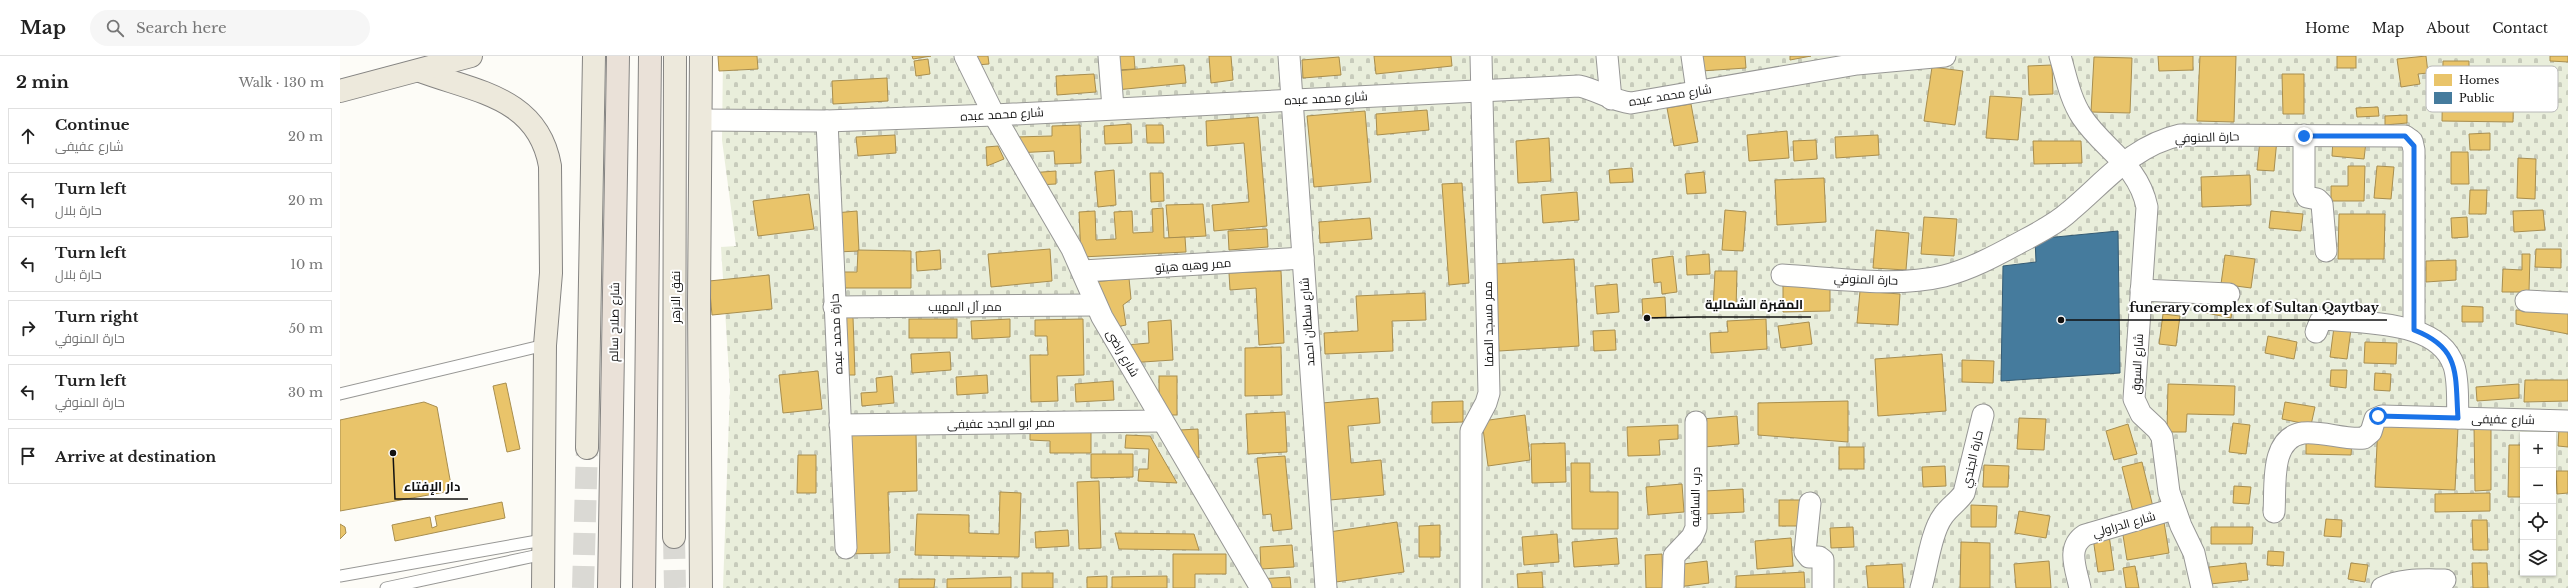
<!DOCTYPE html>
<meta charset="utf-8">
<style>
:root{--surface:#fff;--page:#f6f6f6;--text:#222;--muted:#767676;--line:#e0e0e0}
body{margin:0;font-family:"Libre Baskerville",Cairo,serif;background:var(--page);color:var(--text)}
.controls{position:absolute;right:12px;bottom:12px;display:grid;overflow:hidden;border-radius:0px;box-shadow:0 1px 3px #0004}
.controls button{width:36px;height:36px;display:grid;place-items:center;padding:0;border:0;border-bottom:1px solid var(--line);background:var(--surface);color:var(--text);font:20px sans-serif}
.stop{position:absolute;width:12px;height:12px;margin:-9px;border:3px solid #1a73e8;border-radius:50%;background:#fff}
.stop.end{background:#1a73e8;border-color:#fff;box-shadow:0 1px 4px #0008}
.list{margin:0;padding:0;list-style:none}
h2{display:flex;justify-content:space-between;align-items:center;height:52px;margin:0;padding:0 16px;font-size:17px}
h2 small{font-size:13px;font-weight:400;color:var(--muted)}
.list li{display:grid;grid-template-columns:26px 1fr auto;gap:12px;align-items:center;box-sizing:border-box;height:56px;margin:0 8px 8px;padding:0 8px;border:1px solid var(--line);border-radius:0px}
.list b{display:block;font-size:15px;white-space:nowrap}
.list p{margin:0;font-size:13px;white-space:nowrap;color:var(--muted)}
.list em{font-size:13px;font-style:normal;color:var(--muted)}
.icon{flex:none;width:22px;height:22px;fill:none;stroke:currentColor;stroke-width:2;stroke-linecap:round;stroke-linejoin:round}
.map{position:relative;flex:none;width:2228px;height:532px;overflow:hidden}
header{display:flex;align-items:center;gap:24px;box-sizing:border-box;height:56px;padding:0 20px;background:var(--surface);border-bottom:1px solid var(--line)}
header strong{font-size:19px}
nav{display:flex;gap:22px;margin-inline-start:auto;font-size:14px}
.search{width:280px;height:36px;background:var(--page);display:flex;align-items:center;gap:10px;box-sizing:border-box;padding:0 14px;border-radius:22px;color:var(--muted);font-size:15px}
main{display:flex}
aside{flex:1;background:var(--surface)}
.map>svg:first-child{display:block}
.cemetery{fill:url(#cemetery-stones);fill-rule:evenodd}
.homes{fill:#e9c46a;stroke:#a88e4f}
.public{fill:#457b9d;stroke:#355b73}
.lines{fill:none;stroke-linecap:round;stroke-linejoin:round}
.primary-tunnel{stroke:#dad9d4;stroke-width:22;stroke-dasharray:22 11;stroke-linecap:butt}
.lane-casing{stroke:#979795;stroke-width:13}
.street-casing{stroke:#979795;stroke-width:23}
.primary-casing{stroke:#858482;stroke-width:24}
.highway-casing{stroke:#858482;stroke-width:24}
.lane{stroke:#fffffe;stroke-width:11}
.street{stroke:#fffffe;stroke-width:21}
.primary{stroke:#ede9dc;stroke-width:22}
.highway{stroke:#eae1d8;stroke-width:22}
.route{stroke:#1a73e8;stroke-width:5}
.labels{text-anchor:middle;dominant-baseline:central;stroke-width:4;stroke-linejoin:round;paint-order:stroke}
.street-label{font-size:12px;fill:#111;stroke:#fff}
.key{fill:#fff;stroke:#b8b8b8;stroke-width:1}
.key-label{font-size:11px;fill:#111}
.leader{fill:none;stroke:#111;stroke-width:1.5}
.callout-dot{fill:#111;stroke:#fff;stroke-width:1.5}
.callout-label{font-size:13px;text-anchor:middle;font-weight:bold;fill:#111;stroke:#fff;stroke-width:4;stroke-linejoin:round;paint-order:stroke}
</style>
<header>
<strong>Map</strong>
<div class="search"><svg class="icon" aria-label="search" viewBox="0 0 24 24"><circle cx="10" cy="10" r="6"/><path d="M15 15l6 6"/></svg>Search here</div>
<nav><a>Home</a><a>Map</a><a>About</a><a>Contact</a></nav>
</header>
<main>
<aside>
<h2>2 min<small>Walk · 130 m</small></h2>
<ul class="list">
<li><svg class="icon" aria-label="ahead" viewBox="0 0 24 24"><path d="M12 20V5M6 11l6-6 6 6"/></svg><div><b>Continue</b><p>شارع عفيفى</p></div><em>20 m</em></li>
<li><svg class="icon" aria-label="left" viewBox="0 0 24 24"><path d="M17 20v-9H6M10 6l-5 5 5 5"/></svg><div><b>Turn left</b><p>حارة بلال</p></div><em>20 m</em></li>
<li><svg class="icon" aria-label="left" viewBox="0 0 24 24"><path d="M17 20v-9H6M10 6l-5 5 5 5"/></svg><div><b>Turn left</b><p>حارة بلال</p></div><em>10 m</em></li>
<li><svg class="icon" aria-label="right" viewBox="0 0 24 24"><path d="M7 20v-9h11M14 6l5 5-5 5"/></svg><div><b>Turn right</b><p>حارة المنوفي</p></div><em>50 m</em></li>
<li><svg class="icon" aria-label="left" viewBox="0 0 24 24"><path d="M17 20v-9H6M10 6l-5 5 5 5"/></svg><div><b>Turn left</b><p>حارة المنوفي</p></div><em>30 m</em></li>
<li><svg class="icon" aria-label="arrive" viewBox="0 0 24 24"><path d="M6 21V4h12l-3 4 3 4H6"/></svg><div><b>Arrive at destination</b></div></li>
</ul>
</aside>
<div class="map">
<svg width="2228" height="532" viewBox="0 0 2228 532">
<defs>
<pattern id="cemetery-stones" width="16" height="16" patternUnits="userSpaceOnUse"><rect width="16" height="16" fill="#e9eedb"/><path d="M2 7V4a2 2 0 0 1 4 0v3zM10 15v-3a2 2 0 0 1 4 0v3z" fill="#c7cbbb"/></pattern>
</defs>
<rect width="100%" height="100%" fill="#fdfcf7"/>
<path class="cemetery" d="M383 0H2228V532H383L390 333 381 191 396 190 382 84ZM2183 379H2213V517H2183Z"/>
<g class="homes">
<polygon points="378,0 417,0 418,13 379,15"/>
<polygon points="572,0 591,0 573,3"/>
<polygon points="623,0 648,0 649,8 624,10"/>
<polygon points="776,0 794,0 795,13 777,14"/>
<polygon points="869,0 891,0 893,24 871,27"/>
<polygon points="1034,0 1111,0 1112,10 1036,18"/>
<polygon points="1360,0 1405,0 1406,12 1361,15"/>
<polygon points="1450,0 1471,0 1450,4"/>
<polygon points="1818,0 1853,0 1853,14 1819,15"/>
<polygon points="1860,0 1896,0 1894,66 1857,65"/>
<rect x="1997" y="0" width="19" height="12"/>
<polygon points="2086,0 2088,17 2078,18 2080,28 2061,31 2057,3"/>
<polygon points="2210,0 2228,0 2228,6 2210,5"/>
<polygon points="999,1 1001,19 963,22 962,4"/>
<polygon points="1754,1 1792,2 1790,57 1751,56"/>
<polygon points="588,3 590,18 576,20 574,5"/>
<polygon points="2103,5 2129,5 2129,23 2174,24 2173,66 2102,65"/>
<polygon points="844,9 846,27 776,34 775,15"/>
<polygon points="1712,9 1713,38 1689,39 1688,10"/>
<polygon points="1592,11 1623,15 1615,69 1584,65"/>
<polygon points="754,18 756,36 717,39 716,20"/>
<polygon points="1942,18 1964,18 1964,58 1943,58"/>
<polygon points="547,22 548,45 493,48 492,25"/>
<polygon points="1650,40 1682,42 1678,84 1646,82"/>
<polygon points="1351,48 1358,86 1334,90 1327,52"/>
<polygon points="2038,51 2039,60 2017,61 2016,52"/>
<polygon points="1087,54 1089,74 1037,79 1036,58"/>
<polygon points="1025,55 1031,126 974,131 967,60"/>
<polygon points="2067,59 2067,67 2045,69 2045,60"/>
<polygon points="918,61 927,170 874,175 872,149 909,146 904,87 867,90 866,65"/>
<polygon points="791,68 792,87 765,88 764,70"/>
<polygon points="740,69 741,107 715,108 714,95 676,97 675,81 712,80 712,70"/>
<polygon points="806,69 823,69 824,87 807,87"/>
<polygon points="1447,75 1449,102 1409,105 1407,79"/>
<polygon points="2150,77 2150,94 2130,94 2129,78"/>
<polygon points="555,79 556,97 518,100 516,81"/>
<polygon points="1538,79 1539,99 1496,102 1495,81"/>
<polygon points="1209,82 1211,125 1178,127 1176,85"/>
<polygon points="1920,82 1937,83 1934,115 1917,114"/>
<polygon points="1993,83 2026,86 2024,103 1992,100"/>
<polygon points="1476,84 1477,103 1454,105 1453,85"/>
<polygon points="1693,85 1741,85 1742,107 1694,108"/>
<polygon points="658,90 664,103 647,110 646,91"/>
<polygon points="2111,96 2128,96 2129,128 2111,128"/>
<polygon points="2178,102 2196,103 2195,143 2177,142"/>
<polygon points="2008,110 2025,110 2024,145 1991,145 1991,130 2008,130"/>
<polygon points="2037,110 2054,111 2051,143 2034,142"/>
<polygon points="1292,112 1293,126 1270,127 1269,114"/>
<polygon points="774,114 776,149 758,151 755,116"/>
<polygon points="716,115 716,128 697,129 689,117"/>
<polygon points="1364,116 1366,137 1347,138 1345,118"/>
<polygon points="810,117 823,117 824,145 811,146"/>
<polygon points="1910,119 1911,149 1862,151 1861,121"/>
<polygon points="1484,122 1486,166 1437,169 1435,124"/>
<polygon points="1122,127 1129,227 1109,229 1102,128"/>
<polygon points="2130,134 2147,134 2146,158 2129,158"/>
<polygon points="1237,136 1239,164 1203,167 1201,139"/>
<polygon points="469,138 474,173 418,180 413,145"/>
<polygon points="863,148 866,180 829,182 826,149"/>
<polygon points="823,152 824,182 845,181 846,196 741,201 739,156 755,155 756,184 776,183 774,156 792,155 793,177 813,176 812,153"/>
<polygon points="1385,154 1406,156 1403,195 1382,194"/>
<polygon points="2203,154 2205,174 2174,176 2173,155"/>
<polygon points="517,155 519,195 497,196 495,157"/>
<polygon points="1931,155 1963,158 1961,175 1929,172"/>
<polygon points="1999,158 2045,158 2044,203 1998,203"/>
<polygon points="1584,161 1617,163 1614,200 1581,198"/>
<polygon points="2127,161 2128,181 2112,182 2111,162"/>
<polygon points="1030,162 1032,183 980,187 979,166"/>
<polygon points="927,173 928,191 889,194 888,175"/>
<polygon points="1536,174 1569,177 1566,214 1533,212"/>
<polygon points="710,193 712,225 651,231 648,198"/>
<polygon points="2196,193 2221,193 2221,212 2195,211"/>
<polygon points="518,194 571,195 571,232 497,232 497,216 517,216"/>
<polygon points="600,194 601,213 577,215 576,196"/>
<polygon points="1369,198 1370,218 1347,219 1346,200"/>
<polygon points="2182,198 2190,198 2189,236 2162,236 2163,213 2182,214"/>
<polygon points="1885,199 1915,203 1911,232 1881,228"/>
<polygon points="1333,200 1337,236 1322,238 1321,226 1314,227 1312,203"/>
<polygon points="1234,203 1239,290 1159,295 1154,208"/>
<polygon points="2116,204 2116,224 2086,226 2086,205"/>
<polygon points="941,215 944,287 919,289 916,232 890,234 889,217"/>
<polygon points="1375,215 1397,215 1396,254 1373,253"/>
<polygon points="429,219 432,253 372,259 369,225"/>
<polygon points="789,222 791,243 783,249 786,269 771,272 756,226"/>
<polygon points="1277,228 1279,256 1257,258 1255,230"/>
<polygon points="1490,229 1490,255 1443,256 1443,230"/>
<polygon points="1520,235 1560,238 1558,269 1517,267"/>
<polygon points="1085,237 1086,264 1052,265 1053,295 985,298 984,277 1018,275 1016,240"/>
<polygon points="1865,239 1894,244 1891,262 1862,256"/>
<polygon points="1325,241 1326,261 1303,262 1302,243"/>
<polygon points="2122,250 2143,251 2143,266 2122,266"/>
<polygon points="2176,254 2228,256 2228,278 2176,268"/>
<polygon points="1823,258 1840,260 1836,290 1819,288"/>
<polygon points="495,261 513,261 515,319 496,319"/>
<rect x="569" y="263" width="48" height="19"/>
<polygon points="670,263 670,281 632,283 631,265"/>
<polygon points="743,263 744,319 717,320 718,345 691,346 690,299 708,299 707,280 695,280 695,264"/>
<polygon points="1426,263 1427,293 1371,297 1370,277 1388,276 1387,265"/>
<polygon points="831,264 833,304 788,307 786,289 809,287 808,266"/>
<polygon points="1469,266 1472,288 1441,292 1438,270"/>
<polygon points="1994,271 2011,273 2007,303 1990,301"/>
<polygon points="1275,274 1276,294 1254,295 1253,275"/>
<polygon points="1928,280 1957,286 1954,303 1925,297"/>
<polygon points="2025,286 2057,287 2056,308 2024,307"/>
<polygon points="941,291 942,339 905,340 905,292"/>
<polygon points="610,296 611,314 572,317 571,298"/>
<polygon points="1602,298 1606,355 1538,360 1535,303"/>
<polygon points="1622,304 1654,305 1653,327 1622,326"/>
<polygon points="1991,314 2007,314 2006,332 1990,330"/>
<polygon points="478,315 482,353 443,357 439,319"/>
<polygon points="2035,317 2051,318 2050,335 2034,334"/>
<polygon points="647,319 648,337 617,339 616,321"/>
<polygon points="552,320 554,347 522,350 521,337 537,336 536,322"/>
<rect x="819" y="320" width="18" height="39"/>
<polygon points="2185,324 2228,324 2228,345 2184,346"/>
<polygon points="773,325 774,344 736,346 735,328"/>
<polygon points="166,327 180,393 167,396 153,330"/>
<polygon points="1828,328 1895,330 1894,359 1847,358 1846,376 1827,376"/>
<polygon points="2179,328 2179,342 2137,345 2136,331"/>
<polygon points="1038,342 1040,367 1008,370 1011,407 1041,404 1044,439 990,444 982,347"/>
<polygon points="1123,345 1123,366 1092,367 1092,346"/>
<polygon points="1508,345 1508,386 1418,379 1418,347"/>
<polygon points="84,346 97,351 111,429 105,436 0,455 0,364"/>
<polygon points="1945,346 1975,351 1971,369 1942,363"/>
<polygon points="945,356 947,396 908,398 906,358"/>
<polygon points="1185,359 1190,404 1148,410 1142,365"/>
<polygon points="1397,360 1399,388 1364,391 1362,363"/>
<polygon points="1679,362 1706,363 1704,394 1677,393"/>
<polygon points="1893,367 1910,369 1906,398 1889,396"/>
<polygon points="1788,368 1797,398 1774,404 1766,375"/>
<polygon points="2038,368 2118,371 2115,434 2035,431"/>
<polygon points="1338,369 1338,383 1319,384 1320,399 1288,400 1287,371"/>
<polygon points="2134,371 2151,371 2151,434 2135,435"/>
<polygon points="2219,372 2228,373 2228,391 2218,390"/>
<polygon points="858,373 859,402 851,397 841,381 840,374"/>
<polygon points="690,375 751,375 751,397 710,397 710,385 690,384"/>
<polygon points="576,377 577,435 548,436 550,497 505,498 502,379"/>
<polygon points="786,379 810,380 837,427 798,425 799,413 808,413 809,393 785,392"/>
<polygon points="1966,382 2012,383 2011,399 1966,398"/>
<polygon points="1225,387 1226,426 1192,427 1191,388"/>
<polygon points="2169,389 2183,389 2183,441 2168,441"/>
<rect x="1499" y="391" width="25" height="22"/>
<polygon points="751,398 793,398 793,421 751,422"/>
<polygon points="458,399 476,399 476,437 457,437"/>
<polygon points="945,400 952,473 933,475 931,458 923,459 917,402"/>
<polygon points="1802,406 1813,451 1793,456 1782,411"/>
<polygon points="1231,407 1250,407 1250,436 1278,436 1278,473 1232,473"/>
<polygon points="1644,409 1669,410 1668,431 1643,431"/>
<polygon points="1605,410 1606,430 1583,431 1582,411"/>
<polygon points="2216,415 2228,415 2228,437 2217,438"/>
<polygon points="759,425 761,492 739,493 737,426"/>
<polygon points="1342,428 1344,456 1308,459 1306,431"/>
<polygon points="1894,430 1911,431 1909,448 1893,447"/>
<polygon points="1403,433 1404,456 1366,458 1365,435"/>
<polygon points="660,436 681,437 679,501 575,499 577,458 629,459 629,477 659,478"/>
<polygon points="2150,437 2150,455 2095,456 2095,438"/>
<rect x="1439" y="444" width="23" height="26"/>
<polygon points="162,446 165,462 55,485 52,469 90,461 92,472 97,470 95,460"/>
<polygon points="1631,449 1657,450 1656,471 1631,471"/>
<polygon points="1679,455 1710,460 1706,482 1675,477"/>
<polygon points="1986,463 2002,464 2001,481 1984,480"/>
<polygon points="2132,464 2147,464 2148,494 2133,494"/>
<polygon points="1057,466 1064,516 996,526 989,476"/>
<polygon points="1824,466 1829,497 1787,504 1782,473"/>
<polygon points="0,468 5,471 6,477 0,483"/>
<polygon points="1100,469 1100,501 1079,501 1079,470"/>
<polygon points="1513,471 1514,491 1491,492 1490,472"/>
<polygon points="1871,471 1913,471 1912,488 1871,488"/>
<polygon points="728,474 729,490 696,492 695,476"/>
<polygon points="775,477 854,478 859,494 779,493"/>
<polygon points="1217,478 1219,506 1184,509 1182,481"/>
<polygon points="1769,479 1774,514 1758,516 1753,482"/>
<polygon points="1277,482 1279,508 1234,511 1232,486"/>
<polygon points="1451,482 1453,510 1417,513 1415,485"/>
<polygon points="1621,486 1650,487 1650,532 1620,532"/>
<polygon points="952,489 954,511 921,513 920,491"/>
<polygon points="1928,495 1944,496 1943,510 1927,509"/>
<polygon points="833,498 886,498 886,518 855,518 855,532 833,532"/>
<polygon points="1322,498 1323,532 1306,532 1305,499"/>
<polygon points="1367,505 1369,527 1338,531 1336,509"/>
<polygon points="1709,505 1711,532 1676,532 1674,508"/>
<polygon points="1906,507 1908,524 1870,528 1869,511"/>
<polygon points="2011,507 2028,509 2025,526 2008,523"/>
<polygon points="2132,507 2147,507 2148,532 2133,532"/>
<polygon points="1562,508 1564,532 1528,532 1526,510"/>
<polygon points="1795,510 1799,532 1786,532 1783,512"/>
<polygon points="1202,516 1203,532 1178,532 1177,518"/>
<polygon points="1464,516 1465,532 1396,532 1396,520"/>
<rect x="682" y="517" width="31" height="15"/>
<polygon points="767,520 767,532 747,532 747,521"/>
<polygon points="827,520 827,532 772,532 772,521"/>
<polygon points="671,521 671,532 607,532 607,523"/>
<polygon points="950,521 951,532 920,532 918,523"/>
<polygon points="559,523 595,523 594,532 559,532"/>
</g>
<polygon class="public" points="1778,175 1780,317 1661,325 1663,210 1696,206 1695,183"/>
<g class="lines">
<g class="primary-tunnel">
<polyline points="334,481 335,532"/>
<polyline points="243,532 247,392"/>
</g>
<defs>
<g id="lane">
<polyline points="0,338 205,289"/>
<polyline points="0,520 203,484"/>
<polyline points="46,532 204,498"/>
</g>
<g id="street">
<polyline points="625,0 654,59 732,193 762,261 921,532"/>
<polyline points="769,0 773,52"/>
<polyline points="949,0 986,532"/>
<polyline points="1267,0 1271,43"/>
<polyline points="1352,0 1357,35"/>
<path d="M1720 0C1726 20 1730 43 1742 61 1764 94 1798 108 1807 151L1794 343 1801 358 1817 373 1822 381 1829 436 1841 470 1854 497 1862 532"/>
<path d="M361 64 487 65 654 59 1239 30C1258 34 1272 45 1291 47L1517 8 1605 0"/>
<polyline points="487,65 506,492"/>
<polyline points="1964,79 1964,135 1967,141 1977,143 1982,148 1986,195"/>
<polyline points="743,215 963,202"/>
<path d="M1442 219C1493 222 1554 232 1604 220 1631 213 1655 200 1679 187 1696 178 1716 168 1730 155 1766 125 1792 90 1840 79L2065 80 2072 85 2074 94V274"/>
<polyline points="1801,234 1889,238"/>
<polyline points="2186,245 2228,247"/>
<polyline points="494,251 756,249"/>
<path d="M1976 276 1980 266 1987 263C2027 268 2099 264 2114 310 2119 326 2117 346 2118 362"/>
<polyline points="500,369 822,365"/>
<polyline points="1470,447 1465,496 1469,501 1479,501 1483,504 1483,532"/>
<path d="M1934 456C1936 431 1929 382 1963 377 1983 375 2004 384 2024 382L2031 376 2035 363 2042 360 2228 365"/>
<polyline points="1131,532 1131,375 1146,347 1149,337 1141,0"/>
<polyline points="1333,532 1334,500 1352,481 1356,472 1356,366"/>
<path d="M1581 532C1587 512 1591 476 1603 460 1609 451 1618 446 1624 437L1643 359"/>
<path d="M1740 532C1736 513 1726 491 1745 479L1834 453"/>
<path d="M2042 532C2062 522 2084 524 2105 524"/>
</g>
<g id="primary">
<path d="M80 15C136 36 198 41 210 110L211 217 205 289 203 532"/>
<polyline points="0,35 131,0"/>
<polyline points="247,392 254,0"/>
<polyline points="334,481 335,0"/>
<polyline points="361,532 359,247 361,0"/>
</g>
<g id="highway">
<polyline points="269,532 278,0"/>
<polyline points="304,532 310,0"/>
</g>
</defs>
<use href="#lane" class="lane-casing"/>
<use href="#street" class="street-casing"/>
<use href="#primary" class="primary-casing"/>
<use href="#highway" class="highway-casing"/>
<use href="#lane" class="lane"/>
<use href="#street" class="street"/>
<use href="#primary" class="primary"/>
<use href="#highway" class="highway"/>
</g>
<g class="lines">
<path class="route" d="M1964 80H2065L2074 90V274C2121 292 2115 318 2118 362L2038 360"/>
</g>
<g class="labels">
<g class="street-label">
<text transform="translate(1330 39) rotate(-9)">شارع محمد عبده</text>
<text transform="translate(986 42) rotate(-3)">شارع محمد عبده</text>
<text transform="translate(662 58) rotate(-3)">شارع محمد عبده</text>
<text transform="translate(1867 81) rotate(-2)">حارة المنوفي</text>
<text transform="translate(853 209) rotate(-4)">ممر وهبه هيتو</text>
<text transform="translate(1526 223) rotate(2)">حارة المنوفي</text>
<text transform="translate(335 241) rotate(-90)">نفق الازهر</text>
<text x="625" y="250">ممر آل المهيب</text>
<text transform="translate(274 266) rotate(-89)">شارع صلاح سالم</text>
<text transform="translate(967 266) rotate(-94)">شارع سلطان احمد</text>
<text transform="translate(1148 268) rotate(-91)">ممر مسجد الصفا</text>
<text transform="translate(496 278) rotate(-93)">حارة محمد عبده</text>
<text transform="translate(783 297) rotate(60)">شارع راضى</text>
<text transform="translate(1797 308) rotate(-87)">شارع السوق</text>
<text transform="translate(2163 363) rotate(1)">شارع عفيفى</text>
<text transform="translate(661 367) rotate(-1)">ممر ابو المجد عفيفى</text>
<text transform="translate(1632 403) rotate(-77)">حارة الجندي</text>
<text transform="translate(1355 441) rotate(-89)">درب الساقيه</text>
<text transform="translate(1784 468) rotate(-16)">شارع الدراولي</text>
</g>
</g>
<rect x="2086" y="10" width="132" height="46" rx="6" class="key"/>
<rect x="2094" y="18" width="18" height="12" fill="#e9c46a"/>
<rect x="2094" y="36" width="18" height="12" fill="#457b9d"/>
<g class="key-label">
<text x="2119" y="28">Homes</text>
<text x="2119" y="46">Public</text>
</g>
<path class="leader" d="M1307 262L1357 261H1471M1721 264L1781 264H2047M53 397L55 443H128"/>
<g class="callout-dot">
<circle cx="1307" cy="262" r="4"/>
<circle cx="1721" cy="264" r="4"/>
<circle cx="53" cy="397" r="4"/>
</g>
<g class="callout-label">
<text x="1414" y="253">المقبرة الشمالية</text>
<text x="1914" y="256">funerary complex of Sultan Qaytbay</text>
<text x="92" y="435">دار الإفتاء</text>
</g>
</svg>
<div class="controls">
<button>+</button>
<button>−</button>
<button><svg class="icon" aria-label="locate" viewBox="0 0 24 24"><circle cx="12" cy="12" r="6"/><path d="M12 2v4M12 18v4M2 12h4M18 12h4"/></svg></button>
<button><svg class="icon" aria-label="layers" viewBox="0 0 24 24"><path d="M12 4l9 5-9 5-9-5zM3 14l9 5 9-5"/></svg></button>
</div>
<div class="stop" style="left:2038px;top:360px"></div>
<div class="stop end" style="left:1964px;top:80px"></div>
</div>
</main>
